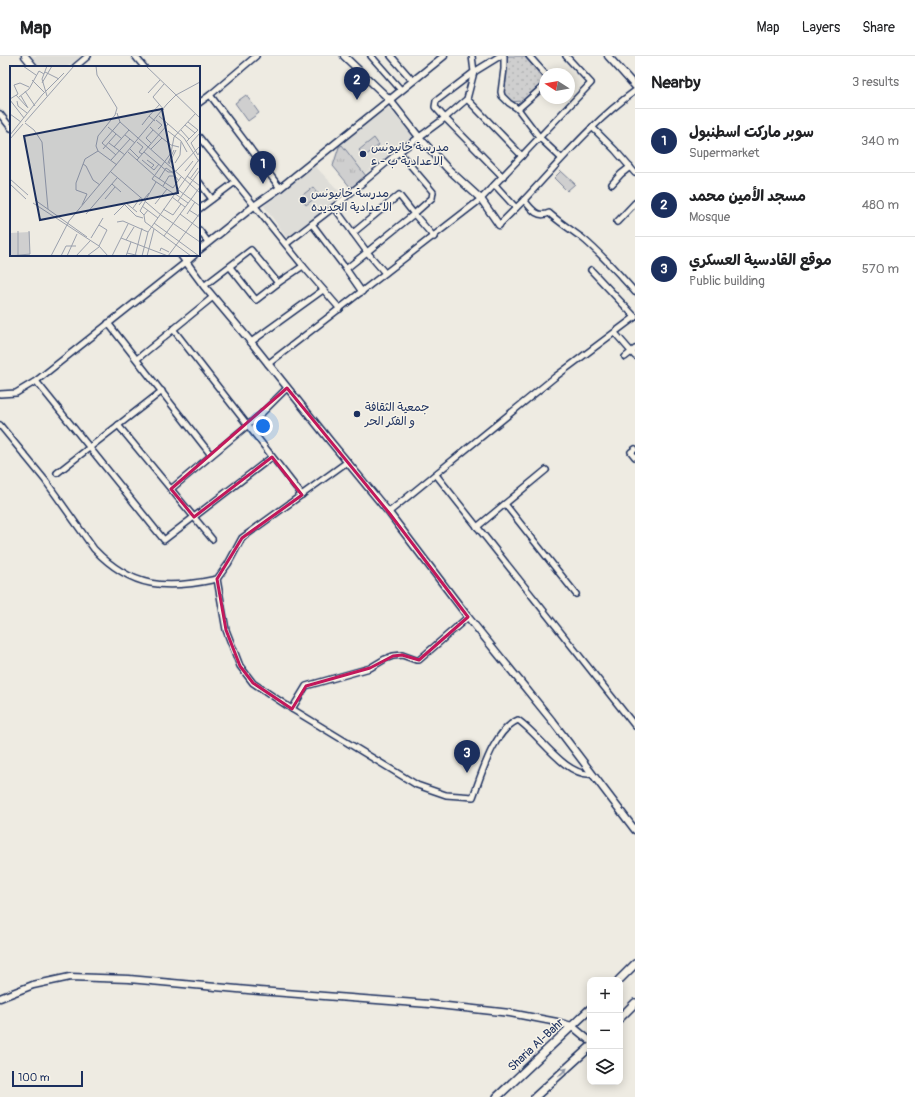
<!DOCTYPE html>
<meta charset="utf-8">
<style>
:root{--surface:#fff;--page:#f6f6f6;--text:#202124;--muted:#757577;--line:#e0e0e0;--accent:#1b2f5e}
body{margin:0;font-family:Pangolin,"Playpen Sans Arabic",sans-serif;background:var(--page);color:var(--text)}
.controls{position:absolute;right:12px;bottom:12px;display:grid;overflow:hidden;border-radius:8px;box-shadow:0 2px 10px #0003}
.controls button{width:36px;height:36px;display:grid;place-items:center;padding:0;border:0;border-bottom:1px solid var(--line);background:var(--surface);color:var(--text);font:20px sans-serif}
.compass{position:absolute;left:539px;top:12px;width:36px;height:36px;border-radius:50%;background:var(--surface);box-shadow:0 2px 10px #0003;rotate:281deg}
.scale{position:absolute;left:12px;bottom:10px;width:71px;box-sizing:border-box;padding-left:4px;border:2px solid #1b2f5e;border-top:0;font-size:11px;line-height:14px;white-space:nowrap;color:#1b2f5e;-webkit-text-stroke:3px #f7f3e8;paint-order:stroke}
.you{position:absolute;left:263px;top:370px;width:14px;height:14px;margin:-10px;border:3px solid #fff;border-radius:50%;background:#1a73e8;box-shadow:0 0 0 6px #1a73e833}
.badge{display:grid;place-items:center;width:26px;height:26px;border-radius:50%;background:var(--accent);color:#fff;font-size:13px;font-weight:700}
.pin{position:absolute;translate:-50% -33px;filter:drop-shadow(0 1px 2px #0008)}
.pin::after{content:'';position:absolute;top:21px;width:14px;height:12px;background:inherit;clip-path:polygon(0 0,100% 0,50% 100%)}
.list{margin:0;padding:0;list-style:none}
h2{display:flex;justify-content:space-between;align-items:center;height:52px;margin:0;padding:0 16px;font-size:17px}
h2 small{font-size:13px;font-weight:400;color:var(--muted)}
.list li{display:grid;grid-template-columns:26px 1fr auto;gap:12px;align-items:center;box-sizing:border-box;height:64px;padding:0 16px;border-top:1px solid var(--line)}
.list b{display:block;font-size:15px;white-space:nowrap}
.list p{margin:0;font-size:13px;white-space:nowrap;color:var(--muted)}
.list em{font-size:13px;font-style:normal;color:var(--muted)}
.icon{flex:none;width:22px;height:22px;fill:none;stroke:currentColor;stroke-width:2;stroke-linecap:round;stroke-linejoin:round}
.map{position:relative;flex:none;width:635px;height:1041px;overflow:hidden}
header{display:flex;align-items:center;gap:24px;box-sizing:border-box;height:56px;padding:0 20px;background:var(--surface);border-bottom:1px solid var(--line)}
header strong{font-size:19px}
nav{display:flex;gap:22px;margin-inline-start:auto;font-size:14px}
main{display:flex}
aside{flex:1;background:var(--surface)}
.map>svg:first-child{display:block}
.built{fill:#deddd8}
.grass{fill:url(#grass-tufts);stroke:#757f96}
.park{fill:url(#park-dots);stroke:#757f96}
.garden{fill:#cfcfcf;stroke:#757f96}
.lines{fill:none;stroke-linecap:round;stroke-linejoin:round}
.minor-casing{stroke:#1b2f5e;stroke-width:8}
.tertiary-casing{stroke:#1b2f5e;stroke-width:9}
.secondary-casing{stroke:#1b2f5e;stroke-width:10}
.minor{stroke:#f7f3e8;stroke-width:5}
.tertiary{stroke:#f7f3e8;stroke-width:6}
.secondary{stroke:#f7f3e8;stroke-width:7}
.oneway{fill:#8991a3}
.marked{fill:none;stroke:#c2185b;stroke-width:3;stroke-linejoin:round}
.poi-dot{fill:#1b2f5e;stroke:#f7f3e8;stroke-width:1.5}
.labels{text-anchor:middle;dominant-baseline:central;stroke-width:3;stroke-linejoin:round;paint-order:stroke}
.poi-label{font-size:12px;fill:#1b2f5e;stroke:#f7f3e8;text-anchor:start}
.street-label{font-size:12px;fill:#1b2f5e;stroke:#f7f3e8}
.inset-road{fill:none;stroke:#9aa0ad;stroke-width:1}
.view{fill:#1b2f5e;fill-opacity:0.15;stroke:#1b2f5e;stroke-width:2}
.inset-edge{fill:none;stroke:#1b2f5e;stroke-width:2}
</style>
<header>
<strong>Map</strong>
<nav><a>Map</a><a>Layers</a><a>Share</a></nav>
</header>
<main>
<div class="map">
<svg width="635" height="1041" viewBox="0 0 635 1041">
<defs>
<pattern id="grass-tufts" width="24" height="20" patternUnits="userSpaceOnUse"><rect width="24" height="20" fill="#cfcfcf"/><path d="M3 7l-1-3M5 7V3M7 7l1-3M15 17l-1-3M17 17v-4M19 17l1-3" fill="none" stroke="#b1b2b4"/></pattern>
<pattern id="park-dots" width="8" height="8" patternUnits="userSpaceOnUse"><rect width="8" height="8" fill="#cfcfcf"/><path d="M2 2h.1M6 6h.1" fill="none" stroke="#b1b2b4" stroke-width="1.8" stroke-linecap="round"/></pattern>
</defs>
<rect width="100%" height="100%" fill="#eeebe2"/>
<filter id="ink" filterUnits="userSpaceOnUse"><feTurbulence type="fractalNoise" baseFrequency=".025" numOctaves="2"/><feDisplacementMap in="SourceGraphic" scale="8" xChannelSelector="R" yChannelSelector="G"/><feConvolveMatrix kernelMatrix="1 2 1 2 8 2 1 2 1" color-interpolation-filters="sRGB"/></filter>
<g filter="url(#ink)">
<g class="built">
<polygon points="31,0 81,0 67,11 39,11"/>
<polygon points="388,51 413,80 350,129 332,107 339,89"/>
<polygon points="314,109 343,139 289,185 264,150"/>
</g>
<polygon class="grass" points="342,89 366,120 351,132 333,110 339,91"/>
<polygon class="park" points="509,0 524,0 544,23 544,25 522,45 511,46 504,38 506,23 507,1"/>
<g class="garden">
<polygon points="246,39 259,57 248,65 235,47"/>
<polygon points="374,82 379,89 364,101 359,94"/>
<polygon points="561,115 575,128 567,135 554,122"/>
<polygon points="313,131 319,139 306,149 300,141"/>
</g>
<g class="lines">
<defs>
<g id="minor">
<polyline points="135,0 144,11"/>
<polyline points="371,0 401,34"/>
<polyline points="391,0 412,24"/>
<polyline points="472,0 474,16 436,45 435,51 445,62 503,121"/>
<polyline points="504,0 504,13 501,36 502,40 509,47 518,53 540,82 561,102"/>
<polyline points="529,0 545,18"/>
<polyline points="75,11 88,0"/>
<polyline points="210,39 256,0"/>
<polyline points="467,43 522,100"/>
<polyline points="199,47 210,39 280,132"/>
<polyline points="518,53 545,29"/>
<polyline points="0,58 11,72"/>
<polyline points="592,71 615,94 635,117"/>
<polyline points="199,81 303,210 340,253"/>
<polyline points="199,126 212,143"/>
<polyline points="612,128 621,118 630,111"/>
<polyline points="495,129 516,152"/>
<path d="M524 144C530 151 537 163 549 157 559 166 570 173 581 181 601 197 618 217 635 236"/>
<polyline points="334,151 367,196 385,217"/>
<polyline points="199,153 235,126"/>
<polyline points="617,166 635,147"/>
<polyline points="312,168 346,213 362,236"/>
<path d="M499 169C507 161 515 153 523 145 559 107 592 66 635 35"/>
<polyline points="199,174 208,186"/>
<polyline points="353,177 399,139 414,158 434,181"/>
<polyline points="286,188 334,151 399,96 445,62 467,43 474,16 500,0"/>
<polyline points="230,211 256,244 278,227"/>
<polyline points="346,213 414,158 432,142 433,136 428,130 399,96"/>
<polyline points="591,214 635,261"/>
<polyline points="204,230 251,194 278,227 303,210"/>
<polyline points="108,267 211,399"/>
<polyline points="173,273 302,439"/>
<polyline points="615,277 635,300"/>
<polyline points="251,286 323,234"/>
<polyline points="625,301 635,293"/>
<polyline points="137,303 213,241"/>
<polyline points="268,308 481,143 591,27 566,0"/>
<polyline points="36,325 164,484 272,401"/>
<polyline points="0,338 16,337 36,325 186,206"/>
<path d="M0 369 45 424 94 493C132 533 166 534 217 523L228 508 242 482 347 406"/>
<polyline points="118,369 212,483"/>
<polyline points="635,393 631,396 635,401"/>
<polyline points="57,417 162,335"/>
<polyline points="437,420 635,670"/>
<polyline points="171,433 260,359 287,332"/>
<polyline points="505,448 576,538"/>
<polyline points="389,456 555,321 635,261"/>
<polyline points="477,471 546,414"/>
<path d="M217 523 226 574 240 610 253 627 292 653 417 729 446 739 473 741C482 717 494 674 518 664 539 678 565 721 592 718"/>
<polyline points="292,653 306,630 370,612 385,603 393,600 402,599 416,604 419,604 468,561"/>
</g>
<g id="tertiary">
<polyline points="25,0 34,11"/>
<polyline points="344,0 389,43 419,81 447,112 481,143 499,169"/>
<polyline points="608,0 635,30"/>
<polyline points="199,194 254,150 280,132 444,0"/>
<polyline points="181,199 204,230 251,286 330,385 390,458 468,561 553,666 635,774"/>
<polyline points="186,206 194,199"/>
<polyline points="0,942 33,929 70,921 129,923 259,935 429,948 510,957 557,966 572,970 590,985"/>
</g>
<g id="secondary">
<polyline points="619,924 635,908"/>
<polyline points="620,962 635,947"/>
<polyline points="497,1041 590,953"/>
<polyline points="535,1041 590,991"/>
</g>
</defs>
<use href="#minor" class="minor-casing"/>
<use href="#tertiary" class="tertiary-casing"/>
<use href="#secondary" class="secondary-casing"/>
<use href="#minor" class="minor"/>
<use href="#tertiary" class="tertiary"/>
<use href="#secondary" class="secondary"/>
</g>
<defs><path id="oneway-solid" d="M-6-.8H1V-3.2L6.5 0L1 3.2V.8H-6Z"/></defs>
<use class="oneway" href="#oneway-solid" transform="translate(563 1016) rotate(-43)"/>
</g>
<path class="marked" d="M287 332 390 458 468 561 419 604 402 599 393 600 370 612 306 630 292 653 253 627 240 610 226 574 217 523 242 482 302 439 272 401 194 461 171 433Z"/>
<g class="poi-dot">
<circle cx="363" cy="98" r="4"/>
<circle cx="303" cy="144" r="4"/>
<circle cx="357" cy="358" r="4"/>
</g>
<g class="labels">
<g class="poi-label">
<text x="371" y="91">مدرسة خانيونس<tspan x="371" dy="14">الاعدادية ب - ء</tspan></text>
<text x="311" y="137">مدرسة خانيونس<tspan x="311" dy="14">الاعدادية الجديده</tspan></text>
<text x="365" y="351">جمعية الثقافة<tspan x="365" dy="14">و الفكر الحر</tspan></text>
</g>
<g class="street-label">
<text transform="translate(536 989) rotate(-43)">Sharia Al-Bahr</text>
</g>
</g>
<g transform="translate(10 10)">
<rect width="190" height="190" fill="#eeebe2"/>
<path d="M20 166V190H0V167Z" fill="#cfcfcf"/>
<path class="inset-road" d="M13 0 26 9M86 0 87 9 107 42 105 49 88 70 86 80 88 85 107 99M136 0 190 52M35 6 49 13M22 14 34 26M32 17 42 0M154 18 143 31 154 44M15 25 25 40M138 27 150 14M6 29 17 41M11 30 18 42M37 30 32 13 37 0M9 31 19 23 29 5 34 8M0 33 8 28 4 19 10 17 19 21M0 34 14 52M7 35 8 40 17 47M107 47 110 56 190 127M0 48 11 56M139 50 150 38M149 50 174 72 190 97M146 54 152 59 148 63M15 56 64 0M178 56 188 64M15 57 24 64 32 76 38 143M132 59 139 50 145 55M175 59 185 67M98 61 112 73M140 61 152 72 141 83M171 64 179 73M158 65 171 75 177 86M190 67 181 77 188 89 190 85M0 69 32 29 54 7M115 69 125 77M152 72 161 79 169 81M0 73 13 58M127 76 133 81 129 86 132 88M176 76 188 64M99 77 115 89M141 77 136 72 143 64M104 81 119 64M93 83 106 68M120 83 129 92M118 86 145 110 163 122 171 111M134 86 158 106H162L169 115M106 89 92 77 110 56M101 94 120 73M127 94 158 58M132 94 144 104 149 98M137 94 144 99 141 102M158 97 164 84M165 97 170 89 171 76M73 98 76 100 83 114 90 119M159 98 166 84M175 105 183 95M101 106 151 149 190 176M177 110 190 120M0 113 18 129M149 113 156 102 162 106 166 105 190 80M180 113 188 102M0 118 16 133M102 118 111 126M153 120 159 110H165M167 123 190 140M164 127 178 137M164 128 142 113 161 87 164 71 185 48M162 131 175 141M95 133 105 121M25 134 77 171M135 135 146 116M168 135 190 104M23 137 89 180 98 190M114 138 126 150 133 152M145 138 157 123M72 139 77 128 66 124V117L75 93 88 85M129 139 139 127M132 140 148 152M123 142 131 131M153 143 163 149 171 138M138 144 134 149 135 156 181 190M179 144 190 151M76 148 107 112M170 148 190 163M177 148 185 136M104 149 116 137 127 146M134 149 130 145 135 136M107 156 113 155 138 166M144 157 189 190M8 165V190M154 170 190 121M81 172 93 152M111 172 158 190 190 147M116 174 124 161M89 180 97 164 89 159M150 185 151 182 159 186M117 187 130 190M0 190 20 188 19 165M41 190 59 155 157 38 166 29 190 16M51 190 56 180H66M57 190 67 168M66 190 80 175M77 190 89 181M102 190 118 158M116 190 121 176M125 190 132 162M132 190 138 166 190 92M137 190 144 163"/>
<path class="view" d="M152 43 168 127 30 154 14 70Z"/>
<rect width="190" height="190" class="inset-edge"/>
</g>
</svg>
<div class="controls">
<button>+</button>
<button>−</button>
<button><svg class="icon" aria-label="layers" viewBox="0 0 24 24"><path d="M12 4l9 5-9 5-9-5zM3 14l9 5 9-5"/></svg></button>
</div>
<svg class="compass" viewBox="-18 -18 36 36"><path d="M0-13l5 13h-10z" fill="#e53935"/><path d="M0 13l5-13h-10z" fill="#757577"/></svg>
<div class="scale">100 m</div>
<div class="you"></div>
<div class="pin badge" style="left:263px;top:128px">1</div>
<div class="pin badge" style="left:357px;top:44px">2</div>
<div class="pin badge" style="left:467px;top:717px">3</div>
</div>
<aside>
<h2>Nearby<small>3 results</small></h2>
<ul class="list">
<li><span class="badge">1</span><div><b>سوبر ماركت اسطنبول</b><p>Supermarket</p></div><em>340 m</em></li>
<li><span class="badge">2</span><div><b>مسجد الأمين محمد</b><p>Mosque</p></div><em>480 m</em></li>
<li><span class="badge">3</span><div><b>موقع القادسية العسكري</b><p>Public building</p></div><em>570 m</em></li>
</ul>
</aside>
</main>
